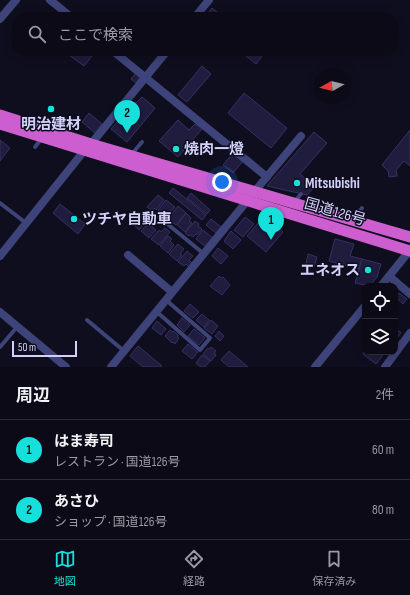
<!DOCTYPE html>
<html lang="ja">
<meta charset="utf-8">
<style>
:root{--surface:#0b0a16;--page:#14131f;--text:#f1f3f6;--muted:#9a9aa1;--line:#2b2b35;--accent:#17e0dc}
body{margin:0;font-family:"Sofia Sans Condensed","Noto Sans JP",sans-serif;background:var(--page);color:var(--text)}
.controls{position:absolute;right:12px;bottom:12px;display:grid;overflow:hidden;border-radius:8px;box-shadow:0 2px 10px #0003}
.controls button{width:36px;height:36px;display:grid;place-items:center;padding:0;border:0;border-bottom:1px solid var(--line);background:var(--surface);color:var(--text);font:20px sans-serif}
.compass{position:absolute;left:314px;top:68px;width:36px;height:36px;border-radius:50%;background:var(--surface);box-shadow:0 2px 10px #0003;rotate:262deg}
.scale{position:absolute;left:12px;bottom:10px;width:65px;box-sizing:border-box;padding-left:4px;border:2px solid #d1d1fa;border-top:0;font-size:11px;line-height:14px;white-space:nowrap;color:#d1d1fa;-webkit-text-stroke:3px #0f0e1e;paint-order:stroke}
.you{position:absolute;left:222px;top:182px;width:14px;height:14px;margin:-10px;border:3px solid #fff;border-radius:50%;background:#1a73e8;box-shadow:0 0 0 6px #1a73e833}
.badge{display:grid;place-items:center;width:26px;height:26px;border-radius:50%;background:var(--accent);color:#111;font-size:13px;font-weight:700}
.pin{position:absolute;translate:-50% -33px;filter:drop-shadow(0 1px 2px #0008)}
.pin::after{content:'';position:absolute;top:21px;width:14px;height:12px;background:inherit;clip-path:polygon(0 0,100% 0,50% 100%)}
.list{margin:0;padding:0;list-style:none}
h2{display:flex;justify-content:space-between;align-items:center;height:52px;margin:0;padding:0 16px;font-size:17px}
h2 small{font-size:13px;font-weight:400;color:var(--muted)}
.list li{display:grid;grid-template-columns:26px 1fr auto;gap:12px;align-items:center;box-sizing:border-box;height:60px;padding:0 16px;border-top:1px solid var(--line)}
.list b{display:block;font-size:15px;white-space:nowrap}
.list p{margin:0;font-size:13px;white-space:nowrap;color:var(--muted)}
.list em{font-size:13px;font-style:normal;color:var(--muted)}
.icon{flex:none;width:22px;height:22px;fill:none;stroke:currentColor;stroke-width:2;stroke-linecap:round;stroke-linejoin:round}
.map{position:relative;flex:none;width:410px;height:367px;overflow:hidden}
.search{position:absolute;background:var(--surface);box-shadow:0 2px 10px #0003;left:12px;right:12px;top:12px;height:44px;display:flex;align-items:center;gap:10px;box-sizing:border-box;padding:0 14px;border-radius:16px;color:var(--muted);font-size:15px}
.sheet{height:172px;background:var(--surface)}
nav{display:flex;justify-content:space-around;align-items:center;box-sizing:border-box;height:56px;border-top:1px solid var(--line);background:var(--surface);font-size:11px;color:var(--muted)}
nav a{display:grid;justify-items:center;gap:2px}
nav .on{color:var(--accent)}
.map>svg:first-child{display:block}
.building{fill:#1f1c3d;stroke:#353167}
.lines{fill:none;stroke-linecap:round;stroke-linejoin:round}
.service{stroke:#3e4379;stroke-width:4}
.minor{stroke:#3e4379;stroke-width:8}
.tertiary{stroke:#3e4379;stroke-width:8}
.trunk{stroke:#cc5ed0;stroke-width:11}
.poi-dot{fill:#17e0dc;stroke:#0f0e1e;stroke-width:1.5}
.labels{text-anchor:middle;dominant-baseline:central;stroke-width:3;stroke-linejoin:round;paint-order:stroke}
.poi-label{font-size:15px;font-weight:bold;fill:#d1d1fa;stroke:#0f0e1e;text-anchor:start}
.street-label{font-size:15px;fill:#d1d1fa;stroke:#0f0e1e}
</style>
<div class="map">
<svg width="410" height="367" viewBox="0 0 410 367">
<rect width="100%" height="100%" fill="#0f0e1e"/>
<g class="building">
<polygon points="212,8 223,17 205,17"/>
<polygon points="72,51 96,51 84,66 69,55"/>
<polygon points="240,51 266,51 256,64"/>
<polygon points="202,66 211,74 187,102 178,95"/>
<polygon points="136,73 140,77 136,83 131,79"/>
<polygon points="244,93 287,128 271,148 228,113"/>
<polygon points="142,97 155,108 127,142 111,129 134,102 136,103"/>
<polygon points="89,113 102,124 95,133 82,122"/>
<polygon points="178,120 189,130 195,124 202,129 178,157 159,141"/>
<polygon points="410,130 410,166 404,161 396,170 397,176 389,177 388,171 382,165"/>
<polygon points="314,132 327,143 300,174 315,186 307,195 267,186"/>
<polygon points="0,140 10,148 0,161"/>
<polygon points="234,152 244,160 233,173 223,165"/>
<polygon points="173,188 206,215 202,220 169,193"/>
<polygon points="191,193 210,210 207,214 187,198"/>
<polygon points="158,195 164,200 156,210 154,208 152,211 147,207"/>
<polygon points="166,200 175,207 170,213 168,211 165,216 158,210"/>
<polygon points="60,204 85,224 78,234 53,213"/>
<polygon points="178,206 186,213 176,225 168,219"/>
<polygon points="144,211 149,215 146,219 147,220 139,230 133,224"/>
<polygon points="186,213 191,218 189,221 192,223 185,232 177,225"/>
<polygon points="264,216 283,232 266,252 247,236"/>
<polygon points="245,217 254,224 243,237 234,230"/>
<polygon points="211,219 221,227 216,233 206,225"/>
<polygon points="150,221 154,224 152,227 156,230 149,238 141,231"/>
<polygon points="195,221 199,224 198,226 202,229 197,235 196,234 193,237 190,235 189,236 185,233"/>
<polygon points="165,228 170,232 159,245 151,239 159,230 161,232"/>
<polygon points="203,230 213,238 206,247 196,239"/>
<polygon points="231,231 241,240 233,249 224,241"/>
<polygon points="168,236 172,239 170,241 174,245 168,253 160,246"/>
<polygon points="335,239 354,244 350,256 362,259 359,269 329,261"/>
<polygon points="178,244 184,249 180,254 182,255 177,261 169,254"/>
<polygon points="218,248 228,256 221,264 212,256"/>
<polygon points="187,251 193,256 189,260 192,263 189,267 186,264 184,266 178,262"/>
<polygon points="308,254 317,257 314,267 306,264"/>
<polygon points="362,259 381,264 377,277 370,286 355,283"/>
<polygon points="219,276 221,278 223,277 230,285 222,295 210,286"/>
<polygon points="399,293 407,299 403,304 395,297"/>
<polygon points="190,304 199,312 193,318 184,311"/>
<polygon points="202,314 209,320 204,327 196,320"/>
<polygon points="182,318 190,325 184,332 177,325"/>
<polygon points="211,320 218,326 212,334 204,328"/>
<polygon points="157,321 166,329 161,335 152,328"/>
<polygon points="395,328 401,333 395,340"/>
<polygon points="194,329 205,338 199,345 188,336"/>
<polygon points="170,330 172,332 173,331 178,335 177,337 179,338 175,344 173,342 172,343 165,336"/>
<polygon points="219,331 224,336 220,341 215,336"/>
<polygon points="188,344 198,352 192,359 182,351"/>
<polygon points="138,346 162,366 161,367 143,367 130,356"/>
<polygon points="211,347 216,351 214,354 216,355 211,361 203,354 208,348 209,349"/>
<polygon points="229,351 248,367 229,367 221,360"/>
<polygon points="365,351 379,352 383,355 376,364 363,354"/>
<polygon points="202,355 210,361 205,367 201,367 196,363"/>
</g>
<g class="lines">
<g class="service">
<polyline points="35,147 42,138"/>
<polyline points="131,155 142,142"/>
<polyline points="311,183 314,179"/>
<polyline points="295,201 301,194"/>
<polyline points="0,203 26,223"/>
<polyline points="159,217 204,254"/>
<polyline points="353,220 362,208"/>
<polyline points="157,312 200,350 210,338 166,300"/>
<polyline points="87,320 124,351"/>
<polyline points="0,347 17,327"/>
</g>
<g class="minor">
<polyline points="50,0 71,17"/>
<polyline points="195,17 209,0"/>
<polyline points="113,51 267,177"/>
<polyline points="91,144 167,51"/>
<polyline points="255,191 301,136"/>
<polyline points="128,255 172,292"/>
<polyline points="0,256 84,151"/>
<polyline points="389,276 410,294"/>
<polyline points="0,312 66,367"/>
<polyline points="111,367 247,201"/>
<polyline points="385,367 410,333"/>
</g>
<g class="tertiary">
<polyline points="0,19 16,0"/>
<polyline points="381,286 410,250"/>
<polyline points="315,367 365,306"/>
</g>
<g class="trunk">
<polyline points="0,115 91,144 410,237"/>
<polyline points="0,124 410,251"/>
</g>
</g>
<g class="poi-dot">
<circle cx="51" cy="109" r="4"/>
<circle cx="176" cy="149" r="4"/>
<circle cx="297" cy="183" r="4"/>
<circle cx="74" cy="219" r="4"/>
<circle cx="368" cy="270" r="4"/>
</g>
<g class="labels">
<g class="poi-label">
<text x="51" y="124" text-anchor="middle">明治建材</text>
<text x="184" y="149">焼肉一燈</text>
<text x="305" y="183">Mitsubishi</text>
<text x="82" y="219">ツチヤ自動車</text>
<text x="360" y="270" text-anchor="end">エネオス</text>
</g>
<g class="street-label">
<text transform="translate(335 212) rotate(16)">国道126号</text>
</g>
</g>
</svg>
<div class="controls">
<button><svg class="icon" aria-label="locate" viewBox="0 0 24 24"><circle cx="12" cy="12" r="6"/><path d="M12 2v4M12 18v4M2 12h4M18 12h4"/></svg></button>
<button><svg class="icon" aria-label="layers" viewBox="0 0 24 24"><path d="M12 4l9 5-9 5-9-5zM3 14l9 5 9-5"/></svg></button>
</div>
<svg class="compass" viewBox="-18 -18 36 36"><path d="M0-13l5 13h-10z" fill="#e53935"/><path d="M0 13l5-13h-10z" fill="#9a9aa1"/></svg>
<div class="scale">50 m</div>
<div class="you"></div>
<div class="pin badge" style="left:271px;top:240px">1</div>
<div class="pin badge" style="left:127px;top:133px">2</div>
<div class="search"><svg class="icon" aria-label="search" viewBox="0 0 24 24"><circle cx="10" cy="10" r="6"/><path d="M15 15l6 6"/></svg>ここで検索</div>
</div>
<section class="sheet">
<h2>周辺<small>2件</small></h2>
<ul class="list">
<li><span class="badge">1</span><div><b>はま寿司</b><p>レストラン · 国道126号</p></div><em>60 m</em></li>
<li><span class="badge">2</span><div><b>あさひ</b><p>ショップ · 国道126号</p></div><em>80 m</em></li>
</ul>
</section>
<nav>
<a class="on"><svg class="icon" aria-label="map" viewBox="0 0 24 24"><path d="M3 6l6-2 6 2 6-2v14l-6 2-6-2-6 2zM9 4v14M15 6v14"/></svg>地図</a>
<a><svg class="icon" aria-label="directions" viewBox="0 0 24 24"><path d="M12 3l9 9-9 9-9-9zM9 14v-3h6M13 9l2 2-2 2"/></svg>経路</a>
<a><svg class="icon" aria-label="saved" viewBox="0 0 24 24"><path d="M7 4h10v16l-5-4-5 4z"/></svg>保存済み</a>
</nav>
